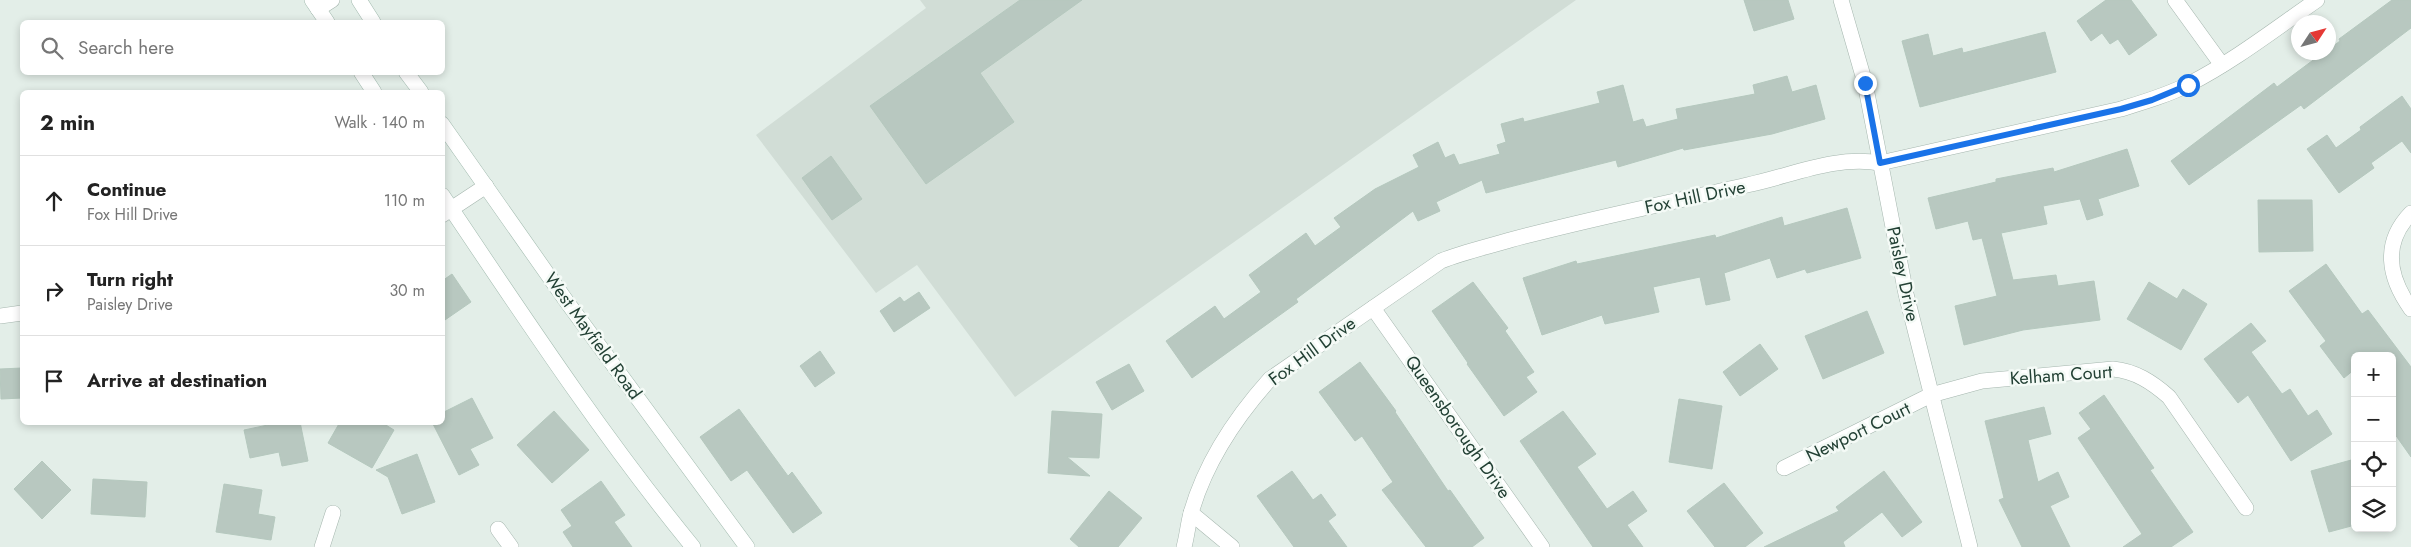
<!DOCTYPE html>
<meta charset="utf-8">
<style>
:root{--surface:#fff;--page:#f2f2f2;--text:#222;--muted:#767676;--line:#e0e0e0}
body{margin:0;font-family:Jost,sans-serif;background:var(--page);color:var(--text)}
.controls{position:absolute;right:15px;bottom:15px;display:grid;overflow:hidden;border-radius:8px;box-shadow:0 2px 8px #0003}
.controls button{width:45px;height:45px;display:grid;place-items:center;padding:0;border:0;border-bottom:1px solid var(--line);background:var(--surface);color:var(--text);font:25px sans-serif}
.compass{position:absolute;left:2291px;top:15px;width:45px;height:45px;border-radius:50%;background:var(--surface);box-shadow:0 2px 8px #0003;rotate:54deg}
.stop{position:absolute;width:15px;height:15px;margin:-11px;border:4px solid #1a73e8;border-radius:50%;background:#fff}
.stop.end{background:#1a73e8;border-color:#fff;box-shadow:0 1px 5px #0008}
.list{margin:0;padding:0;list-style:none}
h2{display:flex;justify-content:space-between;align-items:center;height:65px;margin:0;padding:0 20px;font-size:21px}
h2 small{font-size:16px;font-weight:400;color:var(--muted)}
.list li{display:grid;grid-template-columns:32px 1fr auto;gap:15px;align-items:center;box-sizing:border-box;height:90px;padding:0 20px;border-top:1px solid var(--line)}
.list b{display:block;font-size:19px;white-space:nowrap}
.list p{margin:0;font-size:16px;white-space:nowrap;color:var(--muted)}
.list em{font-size:16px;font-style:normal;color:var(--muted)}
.icon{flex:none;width:28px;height:28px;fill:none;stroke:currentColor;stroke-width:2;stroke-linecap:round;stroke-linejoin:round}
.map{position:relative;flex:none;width:2411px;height:547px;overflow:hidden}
.search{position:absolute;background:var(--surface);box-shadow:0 2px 8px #0003;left:20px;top:20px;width:425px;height:55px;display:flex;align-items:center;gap:12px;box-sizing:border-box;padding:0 18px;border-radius:8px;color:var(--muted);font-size:19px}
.panel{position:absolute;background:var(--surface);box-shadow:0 2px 8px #0003;left:20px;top:90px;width:425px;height:335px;border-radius:8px}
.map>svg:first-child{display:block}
.built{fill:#d1ddd6}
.building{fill:#b8c8c0;stroke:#b5c8be}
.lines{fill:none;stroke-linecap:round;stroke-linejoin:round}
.minor-casing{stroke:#a5b6ae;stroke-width:16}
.secondary-casing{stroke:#a1baae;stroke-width:16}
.minor{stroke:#fff;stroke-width:15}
.secondary{stroke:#fff;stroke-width:15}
.route{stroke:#1a73e8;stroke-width:6}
.labels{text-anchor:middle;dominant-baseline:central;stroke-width:5;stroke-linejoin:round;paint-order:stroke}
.street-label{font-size:18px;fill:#224034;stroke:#f4faf6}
</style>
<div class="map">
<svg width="2411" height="547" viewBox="0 0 2411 547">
<rect width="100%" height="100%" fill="#e3eee8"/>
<polygon class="built" points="920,0 1576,0 1015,397 917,265 876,293 756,135 926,8"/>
<g class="building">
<polygon points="1020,0 1082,0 980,73 1014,122 926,184 870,106"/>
<polygon points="1744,0 1788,0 1794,19 1754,31"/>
<polygon points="2106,0 2131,0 2157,35 2129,55 2118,39 2110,44 2102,33 2091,41 2077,21"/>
<polygon points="2392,0 2411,0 2411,28 2304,109 2301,105 2189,185 2171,161 2274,83 2277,87 2324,52 2328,52 2328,50 2340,41 2339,39"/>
<polygon points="2045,32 2056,72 1920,107 1902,41 1928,34 1933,56 1962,48 1963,53"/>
<polygon points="1787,76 1792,92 1816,85 1825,119 1772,134 1684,150 1683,148 1618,167 1616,160 1486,193 1482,180 1436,202 1440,211 1418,221 1413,211 1296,299 1298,302 1192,378 1166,341 1215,306 1224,319 1261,292 1249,275 1306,233 1315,246 1341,227 1334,218 1375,189 1419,167 1413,155 1438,142 1445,158 1454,154 1459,165 1500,154 1497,145 1506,142 1501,124 1523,118 1524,122 1600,103 1597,92 1623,85 1633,122 1643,119 1646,127 1678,119 1676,109 1755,94 1753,85"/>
<polygon points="2402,96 2411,109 2411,153 2402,141 2371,163 2374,168 2339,193 2307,149 2327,135 2336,148 2361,130 2360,127"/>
<polygon points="2127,149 2139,186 2098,199 2103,215 2087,220 2080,199 2043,206 2047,224 2001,233 2013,280 2056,275 2058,286 2094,281 2100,320 2023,330 1964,345 1955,306 1997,296 1982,238 1973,240 1968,221 1936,229 1928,198 1996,182 1996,179 2053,168 2054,172"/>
<polygon points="831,156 862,199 832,220 802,178"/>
<polygon points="2258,200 2312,200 2313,251 2259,252"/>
<polygon points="1847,208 1861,258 1807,273 1805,269 1777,278 1770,258 1724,273 1730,300 1706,305 1700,277 1653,287 1659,312 1605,324 1602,315 1542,335 1523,278 1576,261 1577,264 1715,235 1716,238 1782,217 1784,226"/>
<polygon points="2326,264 2362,314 2368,310 2411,367 2411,457 2392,430 2392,356 2355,356 2355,369 2344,378 2320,346 2326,341 2289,291"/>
<polygon points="452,274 471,302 442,322 442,281"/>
<polygon points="1473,282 1508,328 1505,331 1534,372 1526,377 1537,392 1504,416 1467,364 1468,363 1432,311"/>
<polygon points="2149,282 2177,299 2183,289 2207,304 2181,350 2127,319"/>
<polygon points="919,292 930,308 894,332 880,311 900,297 904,302"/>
<polygon points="1867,311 1884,353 1823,379 1805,336"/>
<polygon points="2251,323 2266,341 2251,352 2282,394 2290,389 2308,416 2317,410 2332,434 2291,461 2248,395 2238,403 2204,359"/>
<polygon points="1760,344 1778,369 1740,396 1723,372"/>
<polygon points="820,351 835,373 815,387 800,366"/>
<polygon points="1360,362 1396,411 1395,412 1448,491 1450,490 1484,538 1472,547 1426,547 1382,490 1393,482 1362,436 1355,441 1319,392"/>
<polygon points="1129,364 1144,391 1112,410 1096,382"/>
<polygon points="22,368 22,398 1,399 0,369"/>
<polygon points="2104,395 2154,468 2150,470 2193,532 2171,547 2123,547 2142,534 2078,438 2091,429 2079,413"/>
<polygon points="472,398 493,438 470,449 479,465 459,475 432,422 442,422 442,413"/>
<polygon points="1679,399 1722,406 1712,469 1669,462"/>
<polygon points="2044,407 2051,434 2028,440 2038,482 2058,472 2069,497 2050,506 2070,547 2022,547 1999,500 2004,498 1985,421"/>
<polygon points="739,409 788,476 792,472 822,513 793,533 747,470 731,481 700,437"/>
<polygon points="554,411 589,450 552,483 517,445"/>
<polygon points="1052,411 1102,414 1099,458 1067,457 1090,476 1048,473"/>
<polygon points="1563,411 1596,454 1577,467 1607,509 1633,491 1647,511 1627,525 1643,547 1593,547 1520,441"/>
<polygon points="282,422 300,422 308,461 282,466 279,452 250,458 244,430"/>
<polygon points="340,422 381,422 394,430 372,468 328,443"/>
<polygon points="417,454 435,502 402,514 388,477 376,470"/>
<polygon points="2355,459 2355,525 2329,532 2311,471"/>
<polygon points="42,461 71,490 42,519 14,489"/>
<polygon points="1292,471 1313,500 1321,494 1336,515 1328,521 1347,547 1294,547 1257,496"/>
<polygon points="1884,471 1922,522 1902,537 1882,512 1843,542 1845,547 1764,547 1839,511 1836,507"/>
<polygon points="93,479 147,482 145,517 91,514"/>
<polygon points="601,481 625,515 614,522 632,547 573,547 563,532 572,526 561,510"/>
<polygon points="1724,483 1763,533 1745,547 1715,547 1687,511"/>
<polygon points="224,484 262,490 258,514 275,517 271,540 216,532"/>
<polygon points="1109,491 1142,518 1118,547 1079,547 1070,539"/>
</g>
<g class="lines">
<defs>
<g id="minor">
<polyline points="1841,0 1865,83 1906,294 1970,547"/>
<polyline points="2175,0 2222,65"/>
<polyline points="318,9 332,0"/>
<path d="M2411 213C2382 243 2388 277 2411 309"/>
<polyline points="442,215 486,186"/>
<polyline points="1373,308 1542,547"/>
<polyline points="0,316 22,313"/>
<path d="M1784 468 1931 395 1982 381 2113 369C2135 371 2152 382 2169 397L2246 508"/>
<polyline points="1191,513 1232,547"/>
<polyline points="498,529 511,547"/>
<polyline points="322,547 333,513"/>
<path d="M1184 547C1187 536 1188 524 1191 513 1205 464 1236 417 1270 379L1441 261C1464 252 1487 247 1510 240 1588 219 1668 203 1747 185 1791 176 1835 155 1880 163L2121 109C2144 102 2168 95 2189 84 2234 61 2275 29 2317 0"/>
</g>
<g id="secondary">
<polyline points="312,0 327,22"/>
<polyline points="359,0 373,22"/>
<polyline points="361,72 374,92"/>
<polyline points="406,72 421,92"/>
<polyline points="442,124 567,302 747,547"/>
<path d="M442 195C522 314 602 436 693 547"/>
</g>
</defs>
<use href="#minor" class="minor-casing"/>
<use href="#secondary" class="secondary-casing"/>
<use href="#minor" class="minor"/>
<use href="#secondary" class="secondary"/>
</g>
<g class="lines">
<polyline class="route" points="1865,83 1880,163 2121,109 2152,100 2188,85"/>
</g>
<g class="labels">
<g class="street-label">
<text transform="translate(1695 197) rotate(-12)">Fox Hill Drive</text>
<text transform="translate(1903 274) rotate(78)">Paisley Drive</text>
<text transform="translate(593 336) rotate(54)">West Mayfield Road</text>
<text transform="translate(1312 351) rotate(-36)">Fox Hill Drive</text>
<text transform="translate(2061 375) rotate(-4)">Kelham Court</text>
<text transform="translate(1458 427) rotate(55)">Queensborough Drive</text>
<text transform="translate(1858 432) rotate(-26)">Newport Court</text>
</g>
</g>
</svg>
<div class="controls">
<button>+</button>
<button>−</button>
<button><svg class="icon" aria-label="locate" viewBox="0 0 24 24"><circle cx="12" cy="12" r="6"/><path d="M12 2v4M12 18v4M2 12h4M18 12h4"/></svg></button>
<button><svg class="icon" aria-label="layers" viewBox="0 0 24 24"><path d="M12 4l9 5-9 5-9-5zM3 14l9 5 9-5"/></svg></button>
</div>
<svg class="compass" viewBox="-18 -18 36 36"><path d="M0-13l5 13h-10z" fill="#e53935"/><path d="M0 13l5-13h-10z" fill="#767676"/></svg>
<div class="stop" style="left:2188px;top:85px"></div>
<div class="stop end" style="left:1865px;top:83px"></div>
<div class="search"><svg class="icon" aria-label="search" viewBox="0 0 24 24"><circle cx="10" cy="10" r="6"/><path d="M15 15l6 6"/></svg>Search here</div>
<section class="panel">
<h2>2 min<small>Walk · 140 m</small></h2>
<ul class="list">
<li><svg class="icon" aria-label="ahead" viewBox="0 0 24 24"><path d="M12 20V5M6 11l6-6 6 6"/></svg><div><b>Continue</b><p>Fox Hill Drive</p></div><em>110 m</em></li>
<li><svg class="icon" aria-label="right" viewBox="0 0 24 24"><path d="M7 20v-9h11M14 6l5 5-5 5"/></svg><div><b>Turn right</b><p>Paisley Drive</p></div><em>30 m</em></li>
<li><svg class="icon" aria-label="arrive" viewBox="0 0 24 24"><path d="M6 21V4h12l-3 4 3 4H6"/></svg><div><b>Arrive at destination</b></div></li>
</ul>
</section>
</div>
